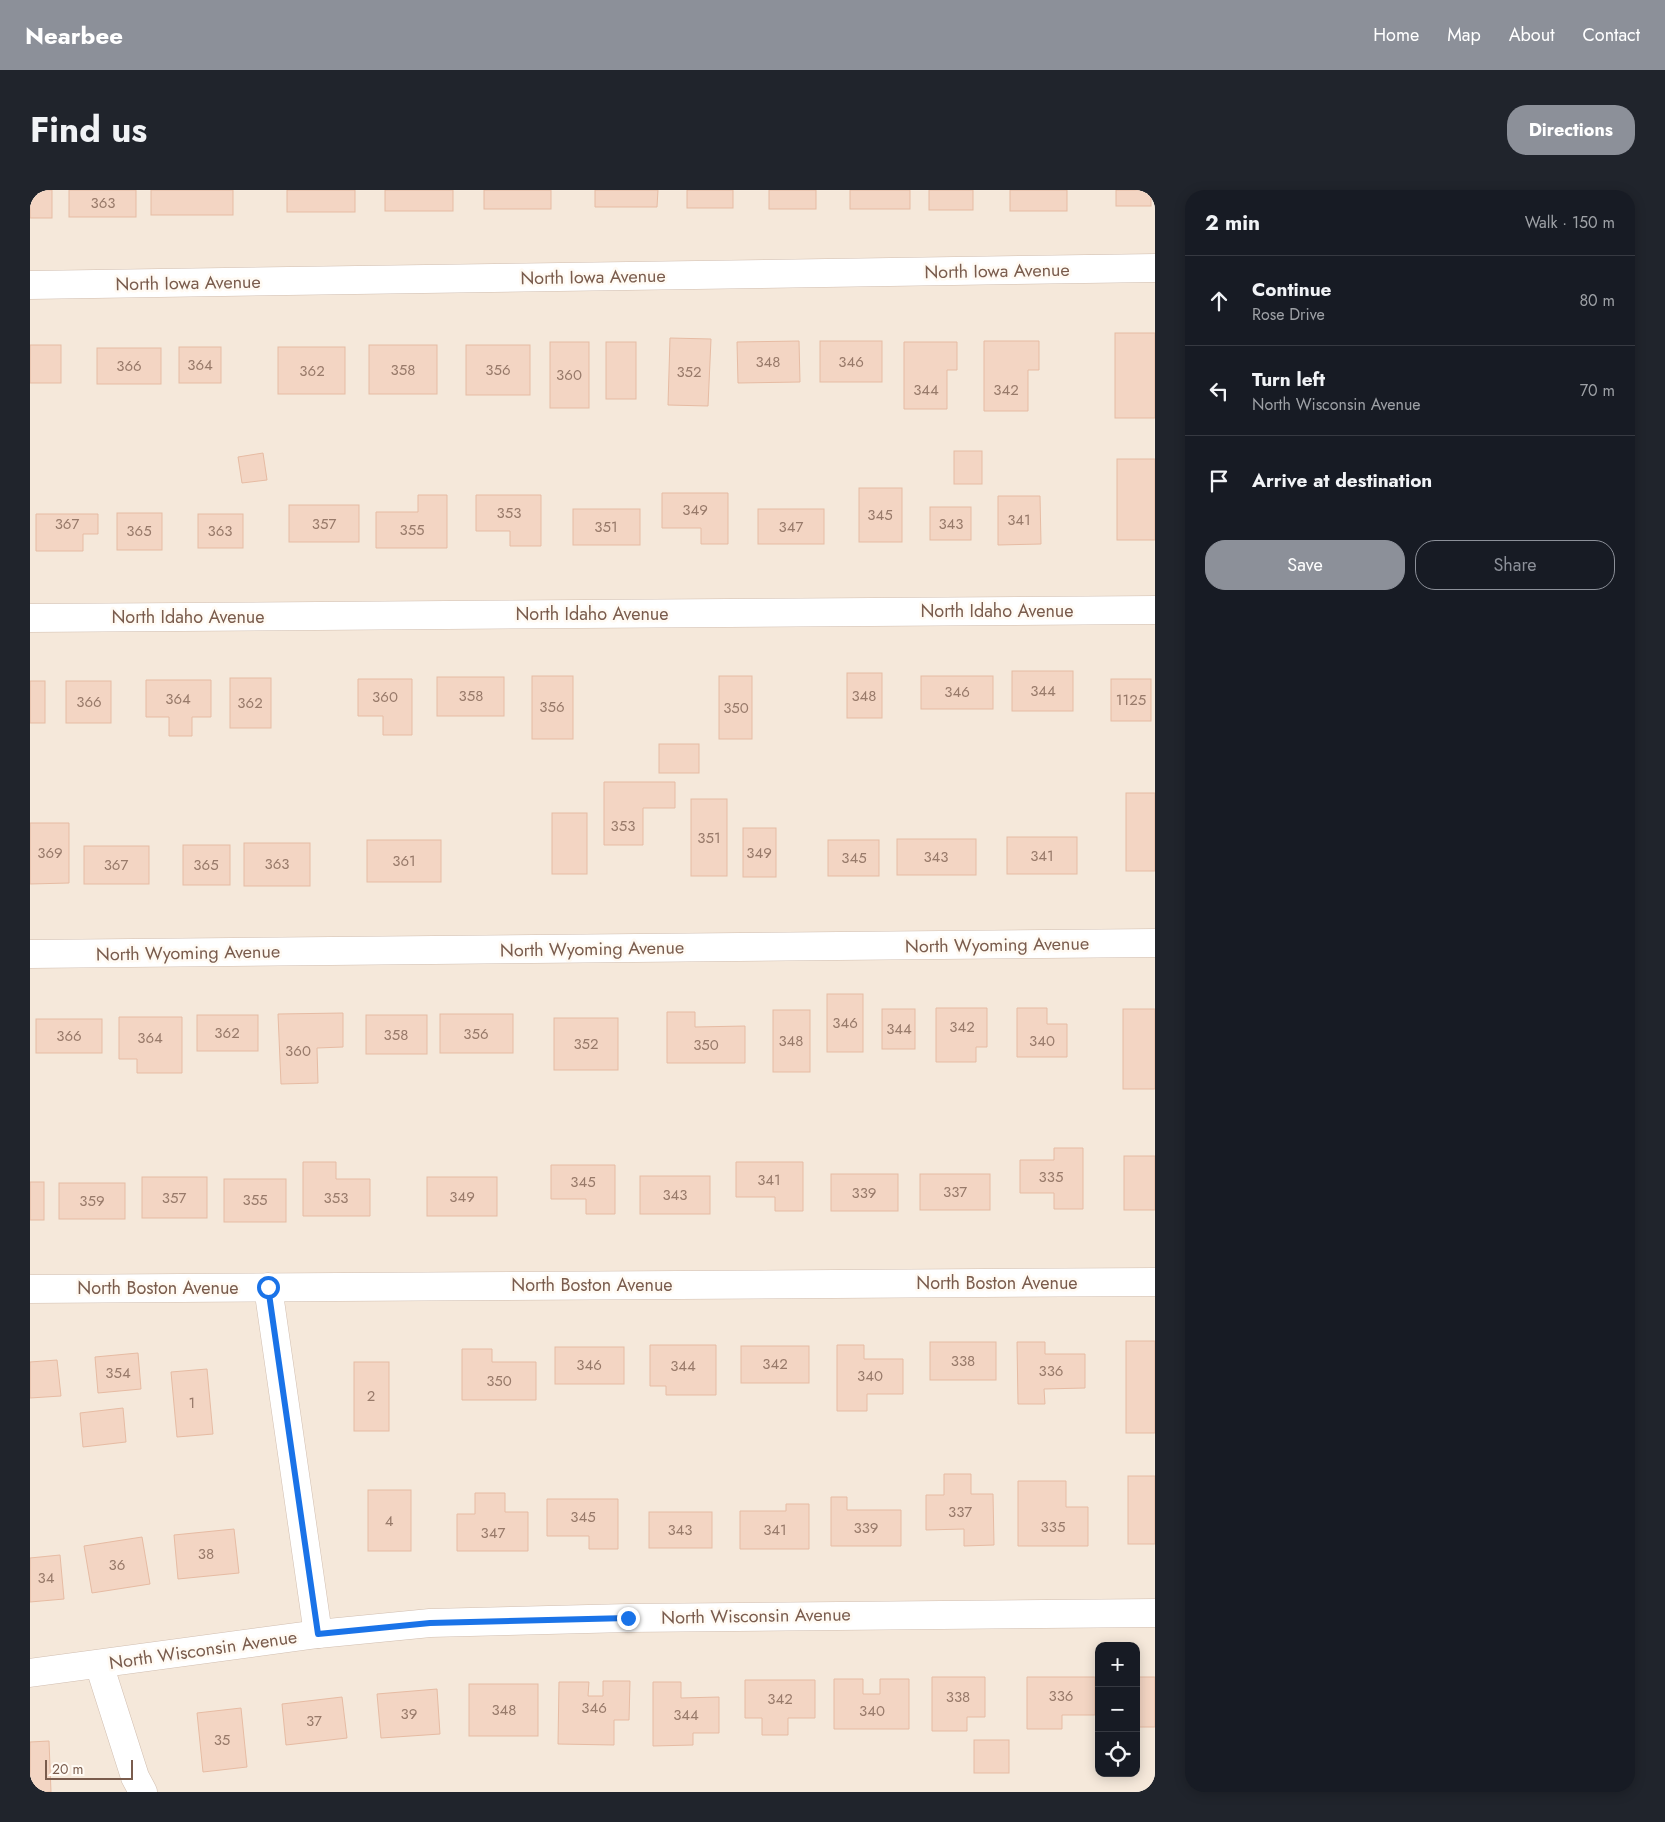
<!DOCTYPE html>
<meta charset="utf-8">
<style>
:root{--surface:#171b24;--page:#20242c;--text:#f1f3f6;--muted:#9ea1a6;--line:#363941;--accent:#8c9099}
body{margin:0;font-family:Jost,sans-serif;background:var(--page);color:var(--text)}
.controls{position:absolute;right:15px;bottom:15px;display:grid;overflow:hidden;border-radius:10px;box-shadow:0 2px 12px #0003}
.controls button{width:45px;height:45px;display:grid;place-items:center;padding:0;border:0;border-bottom:1px solid var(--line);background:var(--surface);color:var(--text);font:25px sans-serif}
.scale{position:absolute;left:15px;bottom:12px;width:88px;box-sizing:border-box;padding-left:5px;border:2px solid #7a5c4d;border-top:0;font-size:14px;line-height:18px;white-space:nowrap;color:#7a5c4d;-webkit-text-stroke:4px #fffaf3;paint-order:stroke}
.stop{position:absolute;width:15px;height:15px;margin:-11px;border:4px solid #1a73e8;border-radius:50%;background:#fff}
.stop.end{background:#1a73e8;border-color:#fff;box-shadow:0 1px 5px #0008}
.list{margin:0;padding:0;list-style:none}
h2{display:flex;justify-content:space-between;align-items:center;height:65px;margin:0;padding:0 20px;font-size:21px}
h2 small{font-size:16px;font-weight:400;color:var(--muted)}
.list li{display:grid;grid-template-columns:32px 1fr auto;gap:15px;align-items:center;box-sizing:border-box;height:90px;padding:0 20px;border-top:1px solid var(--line)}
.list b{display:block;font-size:19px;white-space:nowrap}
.list p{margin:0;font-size:16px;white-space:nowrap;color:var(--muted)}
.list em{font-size:16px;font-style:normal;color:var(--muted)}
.actions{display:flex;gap:10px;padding:15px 20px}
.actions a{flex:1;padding:11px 0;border:1px solid var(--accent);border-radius:20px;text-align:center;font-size:18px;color:var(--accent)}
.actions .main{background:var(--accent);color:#fff}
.icon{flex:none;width:28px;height:28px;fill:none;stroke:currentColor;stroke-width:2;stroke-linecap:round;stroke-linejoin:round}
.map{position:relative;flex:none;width:1125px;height:1602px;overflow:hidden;border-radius:20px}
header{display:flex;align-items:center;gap:30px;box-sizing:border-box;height:70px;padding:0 25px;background:var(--accent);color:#fff}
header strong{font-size:24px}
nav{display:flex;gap:28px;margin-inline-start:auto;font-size:18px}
.intro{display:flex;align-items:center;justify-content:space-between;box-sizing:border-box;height:120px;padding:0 30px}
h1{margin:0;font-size:35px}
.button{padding:12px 22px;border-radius:20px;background:var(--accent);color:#fff;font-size:18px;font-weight:700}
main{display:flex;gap:30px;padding:0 30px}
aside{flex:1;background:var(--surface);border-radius:20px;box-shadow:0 2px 12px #0003}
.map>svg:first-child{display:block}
.residential{fill:#f5e8da;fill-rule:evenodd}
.building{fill:#f3d5c3;stroke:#e6bba3}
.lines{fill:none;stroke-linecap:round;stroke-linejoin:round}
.minor-casing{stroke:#d1beb0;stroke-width:29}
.minor{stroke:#fff;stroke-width:28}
.route{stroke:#1a73e8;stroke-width:6}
.labels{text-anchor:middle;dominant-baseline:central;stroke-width:5;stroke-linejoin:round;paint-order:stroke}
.number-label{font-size:15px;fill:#987a6a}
.street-label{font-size:18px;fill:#7a5c4d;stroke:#fffaf3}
</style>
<header>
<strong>Nearbee</strong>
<nav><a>Home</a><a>Map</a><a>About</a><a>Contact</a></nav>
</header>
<div class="intro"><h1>Find us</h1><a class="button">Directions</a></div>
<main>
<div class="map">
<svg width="1125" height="1602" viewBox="0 0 1125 1602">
<rect width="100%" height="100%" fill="#fdf6ec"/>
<path class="residential" d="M0 0H1125V1602H0ZM1069 1456H1106V1583H1069Z"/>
<g class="building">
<rect x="0" y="0" width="22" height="28"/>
<rect x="39" y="0" width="67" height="27"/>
<rect x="121" y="0" width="82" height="25"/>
<rect x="257" y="0" width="68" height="22"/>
<rect x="355" y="0" width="68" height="21"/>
<rect x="454" y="0" width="67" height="19"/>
<polygon points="565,0 628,0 627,17 565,17"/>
<rect x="657" y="0" width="46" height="18"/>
<rect x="739" y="0" width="47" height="19"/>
<rect x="820" y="0" width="60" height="19"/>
<rect x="899" y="0" width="44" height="20"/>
<rect x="980" y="0" width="57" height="21"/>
<rect x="1086" y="0" width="35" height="16"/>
<rect x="1085" y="143" width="40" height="85"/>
<polygon points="640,148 681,149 678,216 638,215"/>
<polygon points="769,151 770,192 708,193 707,152"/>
<rect x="790" y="151" width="62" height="41"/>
<polygon points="954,151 1009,151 1009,180 998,180 998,221 954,221"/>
<rect x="520" y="152" width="39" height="66"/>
<rect x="576" y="152" width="30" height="57"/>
<polygon points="874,152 927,152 927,180 917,180 917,219 874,219"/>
<rect x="0" y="155" width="31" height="38"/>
<rect x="339" y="155" width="68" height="49"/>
<rect x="436" y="155" width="64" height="50"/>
<rect x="149" y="157" width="42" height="36"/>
<rect x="248" y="157" width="67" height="47"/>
<rect x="67" y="158" width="64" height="36"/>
<rect x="924" y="261" width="28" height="33"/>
<polygon points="233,263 237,290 212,293 208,267"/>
<rect x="1087" y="269" width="38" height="81"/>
<rect x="829" y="298" width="43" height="54"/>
<polygon points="632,303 698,303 698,354 671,354 671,338 632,338"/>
<polygon points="388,305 417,305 417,358 346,358 346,322 388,322"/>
<polygon points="446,305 511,305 511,356 480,356 480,341 446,341"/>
<polygon points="968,306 1010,306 1011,354 968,355"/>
<rect x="259" y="315" width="70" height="37"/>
<rect x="900" y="317" width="41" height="33"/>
<rect x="543" y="319" width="67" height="36"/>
<rect x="728" y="319" width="66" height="35"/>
<rect x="87" y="323" width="45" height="37"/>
<polygon points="6,324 68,324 68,344 53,344 53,361 6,361"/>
<rect x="168" y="324" width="45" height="34"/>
<rect x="982" y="481" width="61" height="40"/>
<rect x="817" y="483" width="35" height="45"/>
<rect x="502" y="486" width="41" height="63"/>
<rect x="689" y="486" width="33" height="63"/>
<rect x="891" y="486" width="72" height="33"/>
<rect x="407" y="487" width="67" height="39"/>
<rect x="200" y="488" width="41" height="50"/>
<polygon points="328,489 382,489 382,545 353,545 353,526 328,526"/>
<rect x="1081" y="489" width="40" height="42"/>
<polygon points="116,490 181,490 181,527 162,527 162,546 139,546 139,527 116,527"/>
<rect x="0" y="491" width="15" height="42"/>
<rect x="36" y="491" width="45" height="42"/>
<rect x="629" y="554" width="40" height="29"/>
<polygon points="574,592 645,592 645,618 613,618 613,655 574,655"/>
<rect x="1096" y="603" width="29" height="78"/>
<rect x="661" y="609" width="36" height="77"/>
<rect x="522" y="623" width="35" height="61"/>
<polygon points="0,633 39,633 39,693 0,694"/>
<rect x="713" y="638" width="33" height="49"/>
<rect x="977" y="647" width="70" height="37"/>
<rect x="867" y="649" width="79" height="36"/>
<rect x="337" y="650" width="74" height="42"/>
<rect x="798" y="650" width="51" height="36"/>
<rect x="214" y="653" width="66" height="43"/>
<rect x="153" y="655" width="47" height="40"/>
<rect x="54" y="656" width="65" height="38"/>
<rect x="797" y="804" width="36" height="58"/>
<polygon points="906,818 957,818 957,857 946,857 946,872 906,872"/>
<polygon points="987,818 1017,818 1017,834 1037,834 1037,867 987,867"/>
<rect x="852" y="819" width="33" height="40"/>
<rect x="1093" y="819" width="32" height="80"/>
<rect x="743" y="820" width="37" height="62"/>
<polygon points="637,822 665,822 665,837 715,836 715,873 637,873"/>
<polygon points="313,823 313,857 287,858 288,893 251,894 248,824"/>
<rect x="410" y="824" width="73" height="39"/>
<rect x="167" y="825" width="61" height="36"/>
<rect x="336" y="825" width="61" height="39"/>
<polygon points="89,827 152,827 152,883 107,883 107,869 89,869"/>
<rect x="524" y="828" width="64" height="52"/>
<rect x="6" y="829" width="66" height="34"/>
<polygon points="1024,958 1053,958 1053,1019 1024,1019 1024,1003 990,1003 990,970 1024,970"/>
<rect x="1094" y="966" width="31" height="54"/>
<polygon points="273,972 306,972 306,989 340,989 340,1026 273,1026"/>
<polygon points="706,972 773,972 773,1021 745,1021 745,1007 706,1007"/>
<polygon points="521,975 585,975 585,1024 556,1024 556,1009 521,1009"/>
<rect x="801" y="984" width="67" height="37"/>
<rect x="890" y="984" width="70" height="36"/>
<rect x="610" y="986" width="70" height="38"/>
<rect x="112" y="987" width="65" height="41"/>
<rect x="397" y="987" width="70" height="39"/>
<rect x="194" y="989" width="62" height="43"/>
<rect x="0" y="992" width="14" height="38"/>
<rect x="29" y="993" width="66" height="36"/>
<rect x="1096" y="1151" width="29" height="92"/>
<rect x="900" y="1152" width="66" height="38"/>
<polygon points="987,1152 1015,1152 1015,1164 1055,1164 1055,1198 1014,1199 1015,1214 988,1214"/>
<polygon points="620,1155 686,1155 686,1205 636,1205 636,1196 620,1196"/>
<polygon points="807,1155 834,1155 834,1169 873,1169 873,1204 837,1204 837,1221 807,1221"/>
<rect x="711" y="1156" width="68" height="37"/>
<rect x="525" y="1157" width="69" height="37"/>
<polygon points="432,1159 462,1159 462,1172 506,1172 506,1210 432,1210"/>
<polygon points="108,1163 111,1199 68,1203 65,1167"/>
<polygon points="27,1170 31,1206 0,1208 0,1172"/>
<rect x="324" y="1172" width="35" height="69"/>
<polygon points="177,1179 183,1244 147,1247 141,1182"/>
<polygon points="93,1218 96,1252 53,1257 50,1223"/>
<polygon points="914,1284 941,1284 941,1304 963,1304 964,1355 934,1356 934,1339 896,1340 896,1305 914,1305"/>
<rect x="1098" y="1286" width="27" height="68"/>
<polygon points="988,1291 1036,1291 1036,1317 1058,1317 1058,1356 988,1356"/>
<rect x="338" y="1300" width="43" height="61"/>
<polygon points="445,1303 475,1303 475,1322 498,1322 498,1361 427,1361 427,1324 445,1324"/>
<polygon points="801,1307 817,1307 817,1320 871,1320 871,1356 801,1356"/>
<polygon points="517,1309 588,1309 588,1359 559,1359 559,1346 517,1346"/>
<polygon points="756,1314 779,1314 779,1359 710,1359 710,1321 756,1321"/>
<rect x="619" y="1322" width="63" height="36"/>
<polygon points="204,1339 209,1383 148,1389 144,1345"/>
<polygon points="112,1347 120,1394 62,1403 54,1356"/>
<polygon points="30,1365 34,1409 0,1412 0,1368"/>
<polygon points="902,1487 955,1487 955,1527 937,1527 937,1541 902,1541"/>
<polygon points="997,1487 1065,1487 1065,1525 1032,1525 1032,1539 997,1539"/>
<rect x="1106" y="1487" width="19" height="50"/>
<polygon points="804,1489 833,1489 833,1504 850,1504 850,1489 879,1489 879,1539 804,1539"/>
<polygon points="715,1490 785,1490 785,1528 758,1528 758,1545 732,1545 732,1528 715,1528"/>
<polygon points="573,1491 600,1491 599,1530 584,1530 584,1555 528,1554 529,1492 559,1492 558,1506 573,1506"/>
<polygon points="623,1492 651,1492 651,1508 689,1507 689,1543 663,1543 663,1555 623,1556"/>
<rect x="439" y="1494" width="69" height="52"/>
<polygon points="407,1499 410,1544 351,1548 347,1504"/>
<polygon points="312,1507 317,1548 256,1555 252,1514"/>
<polygon points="211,1518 217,1577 173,1582 167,1523"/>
<rect x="944" y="1550" width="35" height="33"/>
<polygon points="19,1551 21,1602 0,1602 0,1552"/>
</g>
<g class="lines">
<defs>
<g id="minor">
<polyline points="0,95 1125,78"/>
<polyline points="0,428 1125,420"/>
<polyline points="0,764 1125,753"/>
<polyline points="238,1097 288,1444"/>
<polyline points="0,1099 1125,1092"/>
<polyline points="69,1474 105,1587 113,1602"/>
<polyline points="0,1483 288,1444 400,1433 598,1428 1125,1423"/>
</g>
</defs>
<use href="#minor" class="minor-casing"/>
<use href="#minor" class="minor"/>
</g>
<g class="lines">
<polyline class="route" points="238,1097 288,1444 400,1433 598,1428"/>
</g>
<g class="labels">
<g class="number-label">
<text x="73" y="13">363</text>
<text x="738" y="172">348</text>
<text x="821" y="172">346</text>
<text x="170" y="175">364</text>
<text x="99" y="176">366</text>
<text x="373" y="180">358</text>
<text x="468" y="180">356</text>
<text x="282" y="181">362</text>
<text x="659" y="182">352</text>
<text x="539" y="185">360</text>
<text x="896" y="200">344</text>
<text x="976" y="200">342</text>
<text x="665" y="320">349</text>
<text x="479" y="323">353</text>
<text x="850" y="325">345</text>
<text x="989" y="330">341</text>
<text x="37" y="334">367</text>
<text x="294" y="334">357</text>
<text x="921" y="334">343</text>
<text x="576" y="337">351</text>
<text x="761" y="337">347</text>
<text x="382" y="340">355</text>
<text x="109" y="341">365</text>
<text x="190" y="341">363</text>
<text x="1013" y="501">344</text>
<text x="927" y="502">346</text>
<text x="441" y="506">358</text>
<text x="834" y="506">348</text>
<text x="355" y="507">360</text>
<text x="148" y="509">364</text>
<text x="1101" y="510">1125</text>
<text x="59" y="512">366</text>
<text x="220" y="513">362</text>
<text x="522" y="517">356</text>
<text x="706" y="518">350</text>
<text x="593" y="636">353</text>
<text x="679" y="648">351</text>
<text x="20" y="663">369</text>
<text x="729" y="663">349</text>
<text x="1012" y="666">341</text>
<text x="906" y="667">343</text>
<text x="824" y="668">345</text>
<text x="374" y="671">361</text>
<text x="247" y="674">363</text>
<text x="86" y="675">367</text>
<text x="176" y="675">365</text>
<text x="815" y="833">346</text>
<text x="932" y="837">342</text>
<text x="869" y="839">344</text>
<text x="197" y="843">362</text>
<text x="446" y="844">356</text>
<text x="366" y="845">358</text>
<text x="39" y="846">366</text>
<text x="120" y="848">364</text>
<text x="761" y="851">348</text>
<text x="1012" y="851">340</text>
<text x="556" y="854">352</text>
<text x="676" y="855">350</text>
<text x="268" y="861">360</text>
<text x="1021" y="987">335</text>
<text x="739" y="990">341</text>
<text x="553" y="992">345</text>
<text x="925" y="1002">337</text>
<text x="834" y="1003">339</text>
<text x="645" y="1005">343</text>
<text x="432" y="1007">349</text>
<text x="144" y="1008">357</text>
<text x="306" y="1008">353</text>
<text x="225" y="1010">355</text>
<text x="62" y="1011">359</text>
<text x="933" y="1171">338</text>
<text x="745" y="1174">342</text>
<text x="559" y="1175">346</text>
<text x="653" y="1176">344</text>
<text x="1021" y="1181">336</text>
<text x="88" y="1183">354</text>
<text x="840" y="1186">340</text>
<text x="469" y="1191">350</text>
<text x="341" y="1206">2</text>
<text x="162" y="1213">1</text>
<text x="930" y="1322">337</text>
<text x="553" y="1327">345</text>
<text x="359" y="1331">4</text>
<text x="1023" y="1337">335</text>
<text x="836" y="1338">339</text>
<text x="650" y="1340">343</text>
<text x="745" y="1340">341</text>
<text x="463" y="1343">347</text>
<text x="176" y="1364">38</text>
<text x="87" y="1375">36</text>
<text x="16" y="1388">34</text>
<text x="1031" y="1506">336</text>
<text x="928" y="1507">338</text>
<text x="750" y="1509">342</text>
<text x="564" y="1518">346</text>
<text x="474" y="1520">348</text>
<text x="842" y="1521">340</text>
<text x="379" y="1524">39</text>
<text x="656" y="1525">344</text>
<text x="284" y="1531">37</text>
<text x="192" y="1550">35</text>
</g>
<g class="street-label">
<text transform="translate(967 81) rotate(-1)">North Iowa Avenue</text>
<text transform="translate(563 87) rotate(-1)">North Iowa Avenue</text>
<text transform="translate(158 93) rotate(-1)">North Iowa Avenue</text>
<text x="967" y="421">North Idaho Avenue</text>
<text x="562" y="424">North Idaho Avenue</text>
<text x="158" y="427">North Idaho Avenue</text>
<text transform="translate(967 755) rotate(-1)">North Wyoming Avenue</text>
<text transform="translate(562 759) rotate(-1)">North Wyoming Avenue</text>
<text transform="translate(158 763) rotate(-1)">North Wyoming Avenue</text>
<text x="967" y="1093">North Boston Avenue</text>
<text x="562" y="1095">North Boston Avenue</text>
<text x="128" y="1098">North Boston Avenue</text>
<text transform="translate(726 1426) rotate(-1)">North Wisconsin Avenue</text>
<text transform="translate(173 1460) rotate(-8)">North Wisconsin Avenue</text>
</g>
</g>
</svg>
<div class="controls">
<button>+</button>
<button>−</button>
<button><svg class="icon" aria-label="locate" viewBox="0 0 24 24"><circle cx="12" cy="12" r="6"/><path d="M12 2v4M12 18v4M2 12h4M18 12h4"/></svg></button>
</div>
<div class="scale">20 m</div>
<div class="stop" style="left:238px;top:1097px"></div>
<div class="stop end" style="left:598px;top:1428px"></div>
</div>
<aside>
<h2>2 min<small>Walk · 150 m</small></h2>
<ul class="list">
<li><svg class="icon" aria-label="ahead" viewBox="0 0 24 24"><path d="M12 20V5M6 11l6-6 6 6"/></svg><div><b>Continue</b><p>Rose Drive</p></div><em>80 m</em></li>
<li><svg class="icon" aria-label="left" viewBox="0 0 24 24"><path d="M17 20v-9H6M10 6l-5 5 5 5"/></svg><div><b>Turn left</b><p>North Wisconsin Avenue</p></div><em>70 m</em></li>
<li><svg class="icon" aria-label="arrive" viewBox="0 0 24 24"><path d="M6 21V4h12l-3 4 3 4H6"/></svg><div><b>Arrive at destination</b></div></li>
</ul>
<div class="actions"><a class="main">Save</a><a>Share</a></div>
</aside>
</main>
